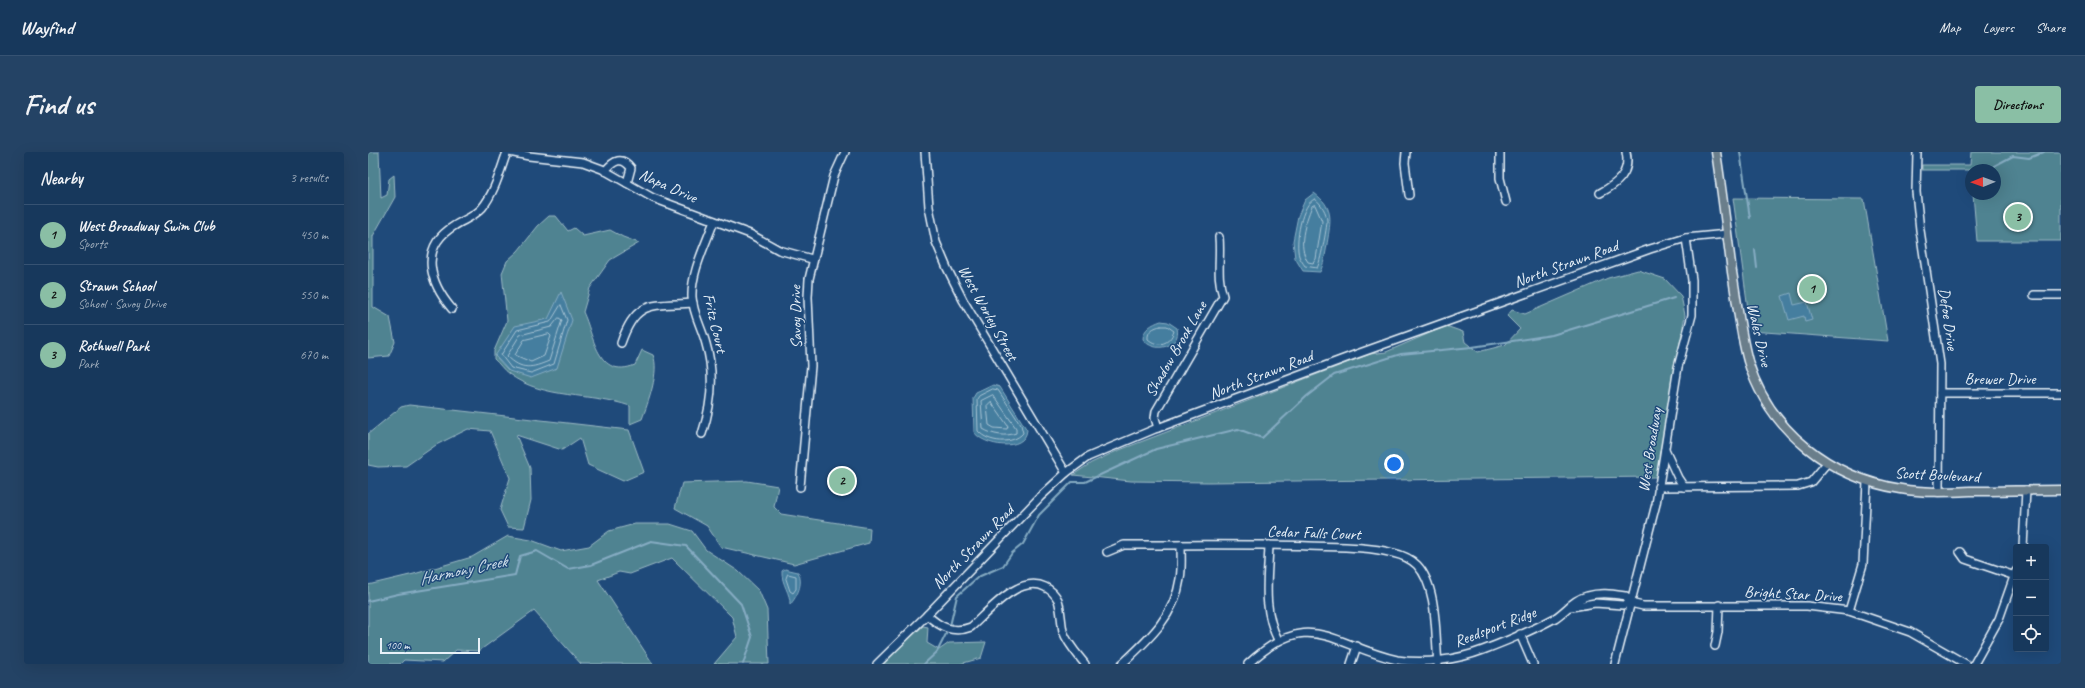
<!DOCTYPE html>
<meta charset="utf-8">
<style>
:root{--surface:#17385c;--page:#244365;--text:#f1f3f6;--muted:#9eacbb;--line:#365272;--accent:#8abfa5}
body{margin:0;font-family:Caveat,sans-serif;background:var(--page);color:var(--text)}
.controls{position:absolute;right:12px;bottom:12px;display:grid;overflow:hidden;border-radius:4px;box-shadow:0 4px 16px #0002}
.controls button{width:36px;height:36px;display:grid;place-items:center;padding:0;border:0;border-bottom:1px solid var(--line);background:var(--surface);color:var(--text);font:20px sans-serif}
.compass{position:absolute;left:1597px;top:12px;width:36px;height:36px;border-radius:50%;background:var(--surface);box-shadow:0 4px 16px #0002;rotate:269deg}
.scale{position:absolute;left:12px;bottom:10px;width:100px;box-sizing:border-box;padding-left:4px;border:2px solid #e8f1f8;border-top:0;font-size:11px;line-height:14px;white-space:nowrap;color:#e8f1f8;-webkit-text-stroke:3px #1f4a7a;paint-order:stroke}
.you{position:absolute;left:1026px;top:312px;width:14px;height:14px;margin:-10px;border:3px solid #fff;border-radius:50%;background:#1a73e8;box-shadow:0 0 0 6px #1a73e833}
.badge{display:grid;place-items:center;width:26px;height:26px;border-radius:50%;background:var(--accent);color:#111;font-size:13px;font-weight:700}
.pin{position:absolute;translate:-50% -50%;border:2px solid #fff;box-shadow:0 1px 4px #0006}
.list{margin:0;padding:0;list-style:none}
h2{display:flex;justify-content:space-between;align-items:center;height:52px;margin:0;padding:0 16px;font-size:17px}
h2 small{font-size:13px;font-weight:400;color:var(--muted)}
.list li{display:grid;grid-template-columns:26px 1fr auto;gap:12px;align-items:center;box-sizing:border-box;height:60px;padding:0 16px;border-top:1px solid var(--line)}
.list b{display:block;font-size:15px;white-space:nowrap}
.list p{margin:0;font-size:13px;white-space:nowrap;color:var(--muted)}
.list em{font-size:13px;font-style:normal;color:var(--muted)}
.icon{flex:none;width:22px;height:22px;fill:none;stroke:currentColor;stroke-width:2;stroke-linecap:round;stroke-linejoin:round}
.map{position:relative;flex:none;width:1693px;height:512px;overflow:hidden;border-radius:4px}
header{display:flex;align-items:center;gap:24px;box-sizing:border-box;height:56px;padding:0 20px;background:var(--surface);border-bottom:1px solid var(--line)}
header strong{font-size:19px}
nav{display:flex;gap:22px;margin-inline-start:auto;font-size:14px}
.intro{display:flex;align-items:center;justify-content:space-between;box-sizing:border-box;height:96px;padding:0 24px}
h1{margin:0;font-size:28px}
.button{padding:10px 18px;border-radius:4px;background:var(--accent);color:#111;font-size:14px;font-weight:700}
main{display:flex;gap:24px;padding:0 24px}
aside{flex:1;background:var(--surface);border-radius:4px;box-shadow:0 4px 16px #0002}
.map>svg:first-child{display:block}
.green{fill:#4f8391;stroke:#9cbac4}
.water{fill:#457e9f;stroke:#86acc3}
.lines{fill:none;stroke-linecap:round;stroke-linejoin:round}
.shore{stroke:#a7c3d4;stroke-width:1}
.stream{stroke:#86acc3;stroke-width:2}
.minor-casing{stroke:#e8f1f8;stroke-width:10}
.major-casing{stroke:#e8f1f8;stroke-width:11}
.minor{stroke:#1f4a7a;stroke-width:7}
.major{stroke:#6b7e8b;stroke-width:8}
.labels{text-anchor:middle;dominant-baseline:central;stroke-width:3;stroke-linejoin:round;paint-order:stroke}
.street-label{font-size:16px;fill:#e8f1f8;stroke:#1f4a7a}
.water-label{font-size:17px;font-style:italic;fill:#d0e0eb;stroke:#1f4a7a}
</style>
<header>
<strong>Wayfind</strong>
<nav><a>Map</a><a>Layers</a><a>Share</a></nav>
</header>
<div class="intro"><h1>Find us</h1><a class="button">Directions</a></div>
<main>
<aside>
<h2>Nearby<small>3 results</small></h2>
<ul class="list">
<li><span class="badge">1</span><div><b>West Broadway Swim Club</b><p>Sports</p></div><em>450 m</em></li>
<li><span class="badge">2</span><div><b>Strawn School</b><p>School · Savoy Drive</p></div><em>550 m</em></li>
<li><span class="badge">3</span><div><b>Rothwell Park</b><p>Park</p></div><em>670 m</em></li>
</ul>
</aside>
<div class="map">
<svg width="1693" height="512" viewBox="0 0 1693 512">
<rect width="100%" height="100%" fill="#1f4a7a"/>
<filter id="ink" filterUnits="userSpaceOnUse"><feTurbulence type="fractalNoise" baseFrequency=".025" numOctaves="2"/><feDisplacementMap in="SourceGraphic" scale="8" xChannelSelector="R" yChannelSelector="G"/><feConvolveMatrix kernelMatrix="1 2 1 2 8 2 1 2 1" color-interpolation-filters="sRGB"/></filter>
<g filter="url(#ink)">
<g class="green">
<polygon points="0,0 11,0 13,46 19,43 21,27 26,23 27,45 5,84 5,155 22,165 27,190 21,204 0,206"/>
<polygon points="1603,0 1693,0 1693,89 1609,89 1605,42 1627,42 1627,18 1554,18 1554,13 1602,13"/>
<polygon points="1365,46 1496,47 1520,189 1383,179"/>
<path d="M181 64H188L200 79 206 76 215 84 242 78 255 85 271 91 242 108 222 136 215 160C226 183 229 228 267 213L274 198 285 203C292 219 280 251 274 267L262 272V254C222 240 176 248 141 222 135 218 131 211 126 207V199L139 169 134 121 139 109 150 99 170 74Z"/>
<polygon points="1270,118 1297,127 1313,144 1317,163 1288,325 840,330 763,329 705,323 723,311 749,299 1002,202 1018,200 1078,174 1095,180 1097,190 1110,200 1137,193 1152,177 1139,164 1144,158 1157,162 1240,126"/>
<polygon points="41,253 261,278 276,320 255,329 220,313 212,286 194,298 148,283 162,316 163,348 156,376 140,375 132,358 142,326 122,279 100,277 68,293 38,314 10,315 0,313 0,282 33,255"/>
<polygon points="379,329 410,334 406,355 413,362 502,376 501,391 426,412 353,395 339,374 307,356 314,331"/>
<polygon points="267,372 302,372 324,379 338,398 370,419 391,439 399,458 401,512 346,512 369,485 364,465 304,406 262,422 251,420 230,428 285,512 213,512 166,459 111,499 88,498 75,510 36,508 32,512 0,512 0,433 46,422 104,405 140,384 163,388 193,399 221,394 241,379"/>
<polygon points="555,474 560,475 559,491 571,498 581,491 618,490 613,506 592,512 513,512"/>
</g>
<g class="water">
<path d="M946 41C965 55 963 66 960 86 958 98 957 109 952 120L935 119 927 106 925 89 930 64 937 48Z"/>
<polygon points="193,140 204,168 189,216 163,226 141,219 127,204 147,174 180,167"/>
<polygon points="1423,141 1426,153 1439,150 1444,168 1437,170 1436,164 1421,168 1414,144"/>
<path d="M793 169 800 170 809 176C814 194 786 203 775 187 775 177 784 172 793 169Z"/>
<path d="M625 233 632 235 659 278C657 301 615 294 606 280L605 246 608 241Z"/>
<path d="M417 417 430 420C436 432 429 444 422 453 423 441 413 432 414 419Z"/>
</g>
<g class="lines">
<g class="shore">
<path d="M947 47C953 51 959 61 959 69 959 76 952 112 949 116L937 114C935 111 932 107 931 104 927 91 933 51 947 47Z"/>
<path d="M947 53 954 69 948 107 945 111 940 110C929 94 937 71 944 54Z"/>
<polygon points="193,153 199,168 186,212 163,221 143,216 133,203 149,178 182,170"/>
<path d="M191 166 194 168 181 209C164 216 154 219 139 204L152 183 183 175Z"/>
<path d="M793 174H799L806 179C802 192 790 196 780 187 779 179 786 175 793 174Z"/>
<polygon points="181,182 183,184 176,204 163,210 147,203 156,188"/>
<path d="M625 237 630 238 653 273 655 281C645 293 620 291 610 279L609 247 611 244Z"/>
<path d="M625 243 648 276V281C637 285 625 283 615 277L613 249Z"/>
<polygon points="623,250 640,274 639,277 626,276 621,273 619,254"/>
<polygon points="420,422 428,424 428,437 425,441 422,439 418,427"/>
</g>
<g class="stream">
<polyline points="1372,0 1382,66"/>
<polyline points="1622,18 1626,14 1645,4 1661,6 1676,0"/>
<polyline points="1387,98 1389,116"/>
<polyline points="0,449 30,442 147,423 152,404 169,399 200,417 223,413 283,389 318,394 373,452 384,485 375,512"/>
<polyline points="582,474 589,444 610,425 635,414 644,401 655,392 671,363 704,330 717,330 788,297 870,277 894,286 939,244 966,223 1033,202 1104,195 1184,183 1306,146"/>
<polyline points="556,512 569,500 580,478"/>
</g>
<defs>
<g id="minor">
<polyline points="141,0 161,4 215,10 234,17 285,46 382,82 411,98 444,107"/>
<polyline points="557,0 561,55 568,90 579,116 595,148 698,321"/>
<polyline points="1038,0 1037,11 1041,43"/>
<polyline points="1132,0 1132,26 1138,50"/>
<polyline points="1549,0 1548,40 1552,78 1572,212 1571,340"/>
<path d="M237 19C246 8 254 4 263 16L259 31"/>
<path d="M1232 41C1249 32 1263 21 1258 0"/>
<polyline points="1666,143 1693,143"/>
<path d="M84 157C62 131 50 96 86 74 95 68 106 65 114 56 127 40 132 19 139 0"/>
<path d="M253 191C268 147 284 154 325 151"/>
<polyline points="1572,241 1693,241"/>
<path d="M790 276 787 266 788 259 855 144C848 124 853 105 851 85"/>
<path d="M334 282C344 252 347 222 338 192 334 176 325 162 324 145 323 120 338 92 346 69"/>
<polyline points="1297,298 1310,326 1316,335"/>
<polyline points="432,335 443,214 440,145 441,127 466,24 477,0"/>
<polyline points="1290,335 1430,334 1443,330 1459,311"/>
<path d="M901 393C900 427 894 456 910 488"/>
<polyline points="1655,395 1658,338"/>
<path d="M739 400 756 393C817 393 879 392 941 394 968 395 998 394 1025 401 1034 403 1043 407 1049 413 1070 435 1067 483 1070 512"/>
<polyline points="1592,400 1597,407 1647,424"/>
<polyline points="1262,451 1275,454 1439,454 1481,459 1542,480 1598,512"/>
<polyline points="1203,455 1227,451 1255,453 1262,451"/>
<polyline points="1481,459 1495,412 1499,330"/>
<path d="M559 463C572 475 585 482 603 475 621 459 651 422 677 435 683 438 687 442 690 448 693 457 693 469 695 479 699 491 709 502 717 512"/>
<polyline points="1152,482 1165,512"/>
<polyline points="1347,494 1350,480 1351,453"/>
<polyline points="509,512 559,463 672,345 698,321 720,305 787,277 989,202 1282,97 1318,86 1359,82"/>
<path d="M754 512C780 488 807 464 812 427 814 416 813 404 813 393"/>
<path d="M880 512C942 454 963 493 1029 508 1057 512 1089 508 1115 498 1139 489 1165 478 1187 466 1198 459 1206 447 1219 444 1233 440 1244 442 1258 444L1262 451"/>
<polyline points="983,512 989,494"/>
<polyline points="1247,512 1288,352 1310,215 1324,163 1324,128 1318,86"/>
<polyline points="1606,512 1631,467 1648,419"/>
</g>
<path id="major" d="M1348 0C1354 40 1359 80 1364 120 1369 149 1372 180 1380 209 1401 279 1463 326 1533 337 1556 341 1579 340 1602 339 1633 339 1663 338 1693 338"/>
</defs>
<use href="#minor" class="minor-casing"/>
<use href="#major" class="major-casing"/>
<use href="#minor" class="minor"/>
<use href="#major" class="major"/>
</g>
</g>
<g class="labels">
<g class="street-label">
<text transform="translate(300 34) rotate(24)">Napa Drive</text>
<text transform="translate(1198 112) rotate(-20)">North Strawn Road</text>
<text transform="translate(620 161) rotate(61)">West Worley Street</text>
<text transform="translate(428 165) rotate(-91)">Savoy Drive</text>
<text transform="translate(1580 167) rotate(82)">Defoe Drive</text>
<text transform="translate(347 171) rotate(77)">Fritz Court</text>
<text transform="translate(1391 183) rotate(77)">Wales Drive</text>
<text transform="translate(808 197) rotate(-60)">Shadow Brook Lane</text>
<text transform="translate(893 223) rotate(-21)">North Strawn Road</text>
<text x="1632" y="227">Brewer Drive</text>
<text transform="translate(1282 298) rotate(-81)">West Broadway</text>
<text transform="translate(1569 323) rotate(3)">Scott Boulevard</text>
<text transform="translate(946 381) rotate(2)">Cedar Falls Court</text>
<text transform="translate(605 395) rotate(-46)">North Strawn Road</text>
<text transform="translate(1425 442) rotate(3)">Bright Star Drive</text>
<text transform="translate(1127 475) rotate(-21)">Reedsport Ridge</text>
</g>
<g class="water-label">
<text transform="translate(95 418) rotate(-12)">Harmony Creek</text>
</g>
</g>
</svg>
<div class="controls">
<button>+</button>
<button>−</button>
<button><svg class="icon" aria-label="locate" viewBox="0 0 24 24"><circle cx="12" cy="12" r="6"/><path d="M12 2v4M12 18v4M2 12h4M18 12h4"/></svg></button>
</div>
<svg class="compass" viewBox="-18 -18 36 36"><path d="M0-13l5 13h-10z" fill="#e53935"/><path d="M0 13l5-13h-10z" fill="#9eacbb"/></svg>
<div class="scale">100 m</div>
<div class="you"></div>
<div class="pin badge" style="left:1444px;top:137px">1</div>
<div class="pin badge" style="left:474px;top:329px">2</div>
<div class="pin badge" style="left:1650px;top:65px">3</div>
</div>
</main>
